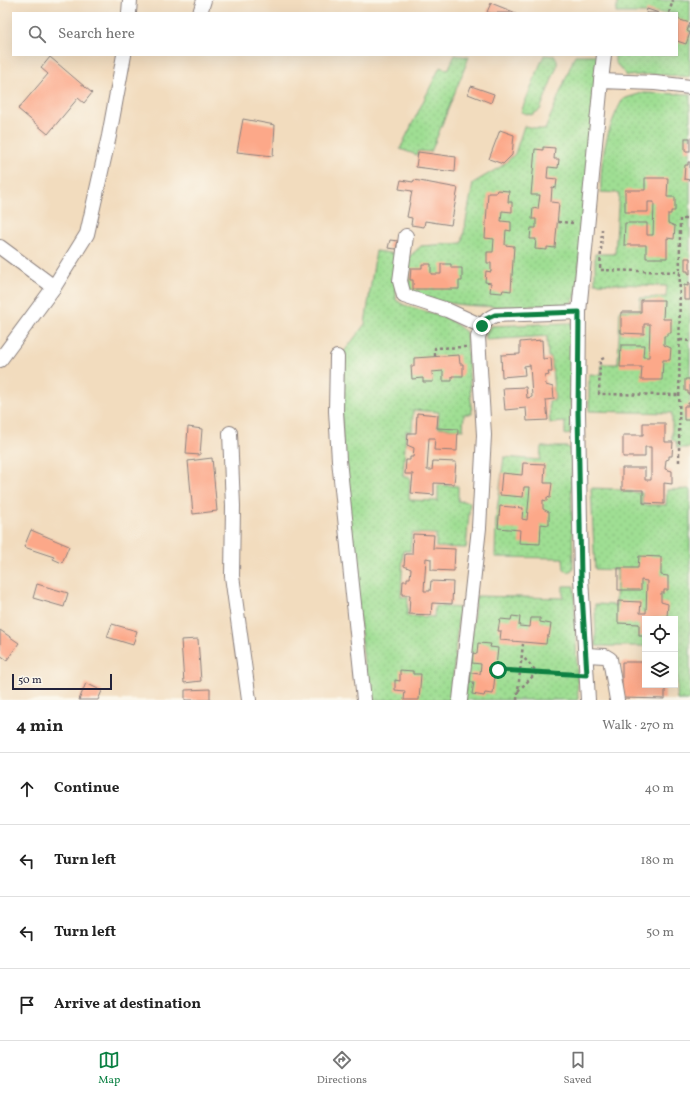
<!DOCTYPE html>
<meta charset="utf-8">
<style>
:root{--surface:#fff;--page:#f2f2f2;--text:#222;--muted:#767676;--line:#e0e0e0;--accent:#0b8043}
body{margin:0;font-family:Vollkorn,serif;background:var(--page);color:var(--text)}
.controls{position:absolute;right:12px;bottom:12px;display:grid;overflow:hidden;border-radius:0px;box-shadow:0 4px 16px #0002}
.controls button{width:36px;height:36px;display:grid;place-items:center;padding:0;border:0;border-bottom:1px solid var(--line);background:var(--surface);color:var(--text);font:20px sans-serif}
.scale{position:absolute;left:12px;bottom:10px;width:100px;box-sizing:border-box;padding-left:4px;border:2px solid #22223b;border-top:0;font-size:11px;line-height:14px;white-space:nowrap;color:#22223b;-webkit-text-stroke:3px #fbf7ec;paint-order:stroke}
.stop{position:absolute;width:12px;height:12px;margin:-9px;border:3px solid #0b8043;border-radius:50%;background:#fff}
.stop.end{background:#0b8043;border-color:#fff;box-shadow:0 1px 4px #0008}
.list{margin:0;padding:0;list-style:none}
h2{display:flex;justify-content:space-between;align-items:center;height:52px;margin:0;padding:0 16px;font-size:17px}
h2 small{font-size:13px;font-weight:400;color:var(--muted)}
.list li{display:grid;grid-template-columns:26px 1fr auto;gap:12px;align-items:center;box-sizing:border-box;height:72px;padding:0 16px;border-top:1px solid var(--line)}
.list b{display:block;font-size:15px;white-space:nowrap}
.list em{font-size:13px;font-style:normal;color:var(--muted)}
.icon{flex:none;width:22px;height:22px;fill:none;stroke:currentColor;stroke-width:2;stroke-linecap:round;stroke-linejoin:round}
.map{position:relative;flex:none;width:690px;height:700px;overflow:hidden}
.search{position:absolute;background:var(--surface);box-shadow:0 4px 16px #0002;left:12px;right:12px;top:12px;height:44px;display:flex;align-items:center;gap:10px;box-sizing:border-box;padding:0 14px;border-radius:0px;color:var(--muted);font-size:15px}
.sheet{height:340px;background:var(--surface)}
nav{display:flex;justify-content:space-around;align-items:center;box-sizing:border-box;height:56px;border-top:1px solid var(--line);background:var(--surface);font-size:11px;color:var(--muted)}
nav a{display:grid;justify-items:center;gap:2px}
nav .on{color:var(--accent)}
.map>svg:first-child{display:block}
.grass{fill:url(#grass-dots);stroke:#608067}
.building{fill:#fca889}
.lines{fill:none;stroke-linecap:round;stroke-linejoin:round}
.minor-casing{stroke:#8a7f7c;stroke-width:16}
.path{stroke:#8a7f7c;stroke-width:2.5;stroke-dasharray:3 3;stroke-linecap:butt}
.minor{stroke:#fff;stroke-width:14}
.route{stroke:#0b8043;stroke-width:5}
</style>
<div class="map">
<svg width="690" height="700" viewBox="0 0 690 700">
<defs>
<pattern id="grass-dots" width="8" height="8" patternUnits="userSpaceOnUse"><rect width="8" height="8" fill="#9fde93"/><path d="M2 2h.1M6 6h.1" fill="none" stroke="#89be80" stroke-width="1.8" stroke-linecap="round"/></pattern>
</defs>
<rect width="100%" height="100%" fill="#fbf7ec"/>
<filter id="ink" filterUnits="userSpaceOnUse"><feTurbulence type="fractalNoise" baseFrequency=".025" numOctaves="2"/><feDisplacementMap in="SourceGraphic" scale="8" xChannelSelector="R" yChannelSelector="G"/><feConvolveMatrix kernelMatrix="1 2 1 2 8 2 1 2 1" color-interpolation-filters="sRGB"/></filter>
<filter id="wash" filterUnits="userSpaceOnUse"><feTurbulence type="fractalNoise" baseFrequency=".012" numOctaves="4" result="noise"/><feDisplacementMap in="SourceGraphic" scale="16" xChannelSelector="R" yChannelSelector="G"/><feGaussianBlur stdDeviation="0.9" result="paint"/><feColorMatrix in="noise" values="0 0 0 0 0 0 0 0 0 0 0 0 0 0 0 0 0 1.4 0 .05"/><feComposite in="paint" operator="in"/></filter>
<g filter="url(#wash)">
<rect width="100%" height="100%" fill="#f2dcbe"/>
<g class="grass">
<polygon points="618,0 690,0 690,77 653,74 627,76 615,62 615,55 677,55 677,13 616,13"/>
<polygon points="455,55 469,57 431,152 418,151 417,155 400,149 440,67 448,70"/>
<polygon points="544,55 555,56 557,60 557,66 540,110 531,115 521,112"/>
<path d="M575 55H599L576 296 572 302 566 305C524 305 443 314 409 288L408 258 421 246 462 243 473 183 502 166 515 154 524 126 545 130Z"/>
<path d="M642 93 690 94V448H677L676 441 672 440V413L589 411V374L601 375 602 364H618L620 310H640V298L666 297 667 286 595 283V254H615L619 193 601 192C600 159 607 127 623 99Z"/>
<polygon points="376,251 396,254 396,300 404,305 446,317 466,332 472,414 464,414 463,430 438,427 439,412 413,410 412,431 406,431 403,477 410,477 409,500 438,501 438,485 458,486 458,501 470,502 466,548 436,547 436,534 412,533 410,551 403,551 401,597 408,597 407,616 434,617 435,606 459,608 451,700 368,700 343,459 340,357 365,324"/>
<polygon points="569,323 573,325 570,434 565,435 565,422 550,423 549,401 555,400 551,357 548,357 547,336 486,340 486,332 492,326"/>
<polygon points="541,447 568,447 571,450 573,569 569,572 564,570 563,558 495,557 496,518 504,457 540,460"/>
<polygon points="591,488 620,489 621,491 642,493 642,505 666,505 667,490 690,489 690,700 677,700 678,646 675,646 675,619 645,619 645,646 596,646 595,604 616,605 617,570 595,569"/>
<polygon points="563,586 574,586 578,700 464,700 476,596 563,598"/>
</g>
<g id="blocks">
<g class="building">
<polygon points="491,3 516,13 490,13 487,12"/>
<polygon points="647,9 659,13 646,13"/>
<polygon points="677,19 690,23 687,31 690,33 686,44 677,41"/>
<polygon points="50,57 92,93 84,103 78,98 48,134 18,109 48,74 41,68"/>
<polygon points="471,86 494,94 491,103 468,94"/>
<polygon points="243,119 275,125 273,156 237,152"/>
<polygon points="500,130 514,135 512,155 503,164 489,159"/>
<rect x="685" y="138" width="5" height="13"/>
<polygon points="543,147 555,148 554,159 559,159 558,168 548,167 547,178 557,179 556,188 552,187 551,202 559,203 555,248 547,247 547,250 535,249 536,239 530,239 531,228 536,228 536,219 532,219 533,208 538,209 540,195 531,195 535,149 543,150"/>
<polygon points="418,152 456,157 455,172 416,167"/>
<polygon points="688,162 690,162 690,180 684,179 685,165 688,165"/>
<polygon points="645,178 668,178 667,197 675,197 675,211 671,211 671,214 668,214 668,223 675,226 674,239 667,238 667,258 646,258 646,245 624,245 625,223 647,223 647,235 653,235 654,202 648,202 648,212 625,212 625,190 645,190"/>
<polygon points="401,180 413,182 414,180 458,188 451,225 425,221 424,227 411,225 412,218 407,217 412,191 399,189"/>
<polygon points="497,190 509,191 508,202 512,202 512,212 502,211 501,221 511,222 511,231 506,230 505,245 514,246 511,291 503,290 502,293 490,292 491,283 485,282 486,271 491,272 491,263 487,263 487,252 493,252 494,239 485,238 488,193 496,193"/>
<polygon points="390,240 398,241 396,249 388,248"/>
<polygon points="685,258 690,258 690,274 688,273 688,271 685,271"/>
<polygon points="422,264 431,264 431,274 441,274 441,264 451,264 451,268 462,268 462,281 459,281 459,289 413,289 413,280 410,280 411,268 422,268"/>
<polygon points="688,282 690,283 690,300 684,300 684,285 688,286"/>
<polygon points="641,300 664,300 663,319 671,319 671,333 667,333 667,336 664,336 664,345 671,348 670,360 663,360 662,380 641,380 642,367 620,367 621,345 644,345 643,357 649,357 650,324 644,324 644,334 621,333 621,312 641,312"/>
<polygon points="542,340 543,359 551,358 552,372 548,372 549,375 545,376 546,385 553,387 554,399 546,400 548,420 527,421 526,408 505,410 503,388 526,387 527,398 532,397 530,365 524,366 525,375 502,377 501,355 520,354 520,342"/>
<polygon points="459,355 460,364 463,364 463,376 452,376 452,381 443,381 443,371 432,372 433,382 423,382 423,378 412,379 411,366 414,366 414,358"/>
<polygon points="685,379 690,379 690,394 688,394 688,391 685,391"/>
<polygon points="688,403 690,403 690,420 684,420 684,406 688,406"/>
<polygon points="417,413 438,415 437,428 458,429 457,451 434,450 435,438 429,438 427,470 432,470 433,461 456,462 454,484 434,483 434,495 411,493 413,474 405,474 406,460 410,460 410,457 413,457 414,448 407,445 408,433 416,433"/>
<polygon points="643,423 665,423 665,442 673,442 672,456 669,456 669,459 666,460 665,469 672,471 672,484 664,483 664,504 643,503 643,490 622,490 622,468 645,468 645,480 651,480 651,447 645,447 645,457 623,457 623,435 643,435"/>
<polygon points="188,427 202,429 200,455 186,454"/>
<polygon points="212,458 217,511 193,514 188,461"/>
<polygon points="523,463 545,464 544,483 552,483 550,498 547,497 547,501 543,500 543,509 549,512 549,525 541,524 540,544 519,543 520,530 498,528 500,506 523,508 522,519 527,520 530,487 524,487 523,497 500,495 502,473 522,475"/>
<polygon points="31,530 69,546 62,563 53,559 54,557 24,547"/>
<polygon points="413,534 434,535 433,548 455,549 454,571 431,570 431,559 426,558 424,591 430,591 431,581 453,582 452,604 432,603 431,615 409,614 410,595 402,595 403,581 407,581 407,578 410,578 411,569 404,566 405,554 412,554"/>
<polygon points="639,556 661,557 661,575 668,576 668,590 664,590 664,593 661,593 661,602 668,604 667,617 645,619 645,636 639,636 639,624 618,623 618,601 641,602 640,613 646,613 647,581 641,580 641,590 618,590 618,568 638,568"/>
<polygon points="37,584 68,593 64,607 33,598"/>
<polygon points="512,616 520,617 519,626 530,627 531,618 540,618 540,622 551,624 549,636 547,636 546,644 500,640 501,631 498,631 500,619 511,620"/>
<polygon points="112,624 137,631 133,645 107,637"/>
<polygon points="0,630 19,643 7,660 0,655"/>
<polygon points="198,639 201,681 184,683 181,640"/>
<polygon points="478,643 491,644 490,647 498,648 493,694 485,693 484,696 472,694 474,682 470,682 471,673 480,674 481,664 472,663 473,653 477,654"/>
<polygon points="622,662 645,662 645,685 665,685 665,699 622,698"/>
<polygon points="400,670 413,671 413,674 421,674 419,700 404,700 405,691 395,690 395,680 400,681"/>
<polygon points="86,683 102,691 98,700 79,700"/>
<polygon points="210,689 210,700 185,700 185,690"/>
</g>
</g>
</g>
<g filter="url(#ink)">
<use href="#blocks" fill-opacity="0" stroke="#8a7f7c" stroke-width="1"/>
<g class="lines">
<defs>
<g id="minor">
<polyline points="129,13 130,0"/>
<polyline points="200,13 204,0"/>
<polyline points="601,81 604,55"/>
<polyline points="406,236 400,281 404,296 447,310 482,326"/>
<polyline points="0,247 54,287"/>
<polyline points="337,357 336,411 339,460 364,700"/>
<polyline points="0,360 54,287 87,234 109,136 124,55"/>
<polyline points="230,433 233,506 232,576 249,700"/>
<polyline points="586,655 605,656 610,659 617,700"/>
<path d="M460 700 479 528 484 435 478 337C482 326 484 320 495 315L579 312"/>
<polyline points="588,700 581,577 578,413 579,312 601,81 655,83 690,87"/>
</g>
</defs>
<use href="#minor" class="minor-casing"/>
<g class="path">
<polyline points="669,13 673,0"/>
<polyline points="558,222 575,223"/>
<polyline points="602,229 600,270 680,272"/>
<polyline points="680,340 690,341"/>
<polyline points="435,356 435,348 466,347"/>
<polyline points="604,358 600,360 599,394 679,395"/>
<polyline points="679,462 680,219 690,219"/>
<polyline points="498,670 574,674"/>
<polyline points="518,691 537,672 522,656"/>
<polyline points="517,700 523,644"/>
</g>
<use href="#minor" class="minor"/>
</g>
</g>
<g class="lines" filter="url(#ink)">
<polyline class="route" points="482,326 486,319 495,315 579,312 578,413 581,577 587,675 498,670"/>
</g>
</svg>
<div class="controls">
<button><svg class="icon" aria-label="locate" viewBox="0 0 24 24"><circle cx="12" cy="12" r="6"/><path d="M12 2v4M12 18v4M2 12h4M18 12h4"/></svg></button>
<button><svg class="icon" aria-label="layers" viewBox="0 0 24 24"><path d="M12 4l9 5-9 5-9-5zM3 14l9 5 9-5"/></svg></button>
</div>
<div class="scale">50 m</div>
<div class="stop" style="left:498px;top:670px"></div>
<div class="stop end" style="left:482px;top:326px"></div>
<div class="search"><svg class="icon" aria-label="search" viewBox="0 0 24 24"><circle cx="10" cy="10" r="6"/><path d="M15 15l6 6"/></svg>Search here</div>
</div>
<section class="sheet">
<h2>4 min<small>Walk · 270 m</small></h2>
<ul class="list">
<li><svg class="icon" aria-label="ahead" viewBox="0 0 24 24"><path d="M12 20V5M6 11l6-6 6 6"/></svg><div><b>Continue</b></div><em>40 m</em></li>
<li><svg class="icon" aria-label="left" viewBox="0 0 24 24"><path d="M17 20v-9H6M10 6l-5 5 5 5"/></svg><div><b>Turn left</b></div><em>180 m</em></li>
<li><svg class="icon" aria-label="left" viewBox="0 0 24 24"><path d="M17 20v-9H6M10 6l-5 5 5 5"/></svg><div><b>Turn left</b></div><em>50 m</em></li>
<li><svg class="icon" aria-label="arrive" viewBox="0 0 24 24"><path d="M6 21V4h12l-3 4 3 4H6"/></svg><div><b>Arrive at destination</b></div></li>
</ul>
</section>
<nav>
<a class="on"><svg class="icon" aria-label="map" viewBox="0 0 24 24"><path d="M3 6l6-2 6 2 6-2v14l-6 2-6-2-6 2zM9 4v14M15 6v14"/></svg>Map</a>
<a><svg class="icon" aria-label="directions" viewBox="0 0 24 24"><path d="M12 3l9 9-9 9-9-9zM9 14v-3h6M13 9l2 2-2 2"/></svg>Directions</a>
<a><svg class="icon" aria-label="saved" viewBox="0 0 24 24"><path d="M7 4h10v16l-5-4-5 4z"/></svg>Saved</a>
</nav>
